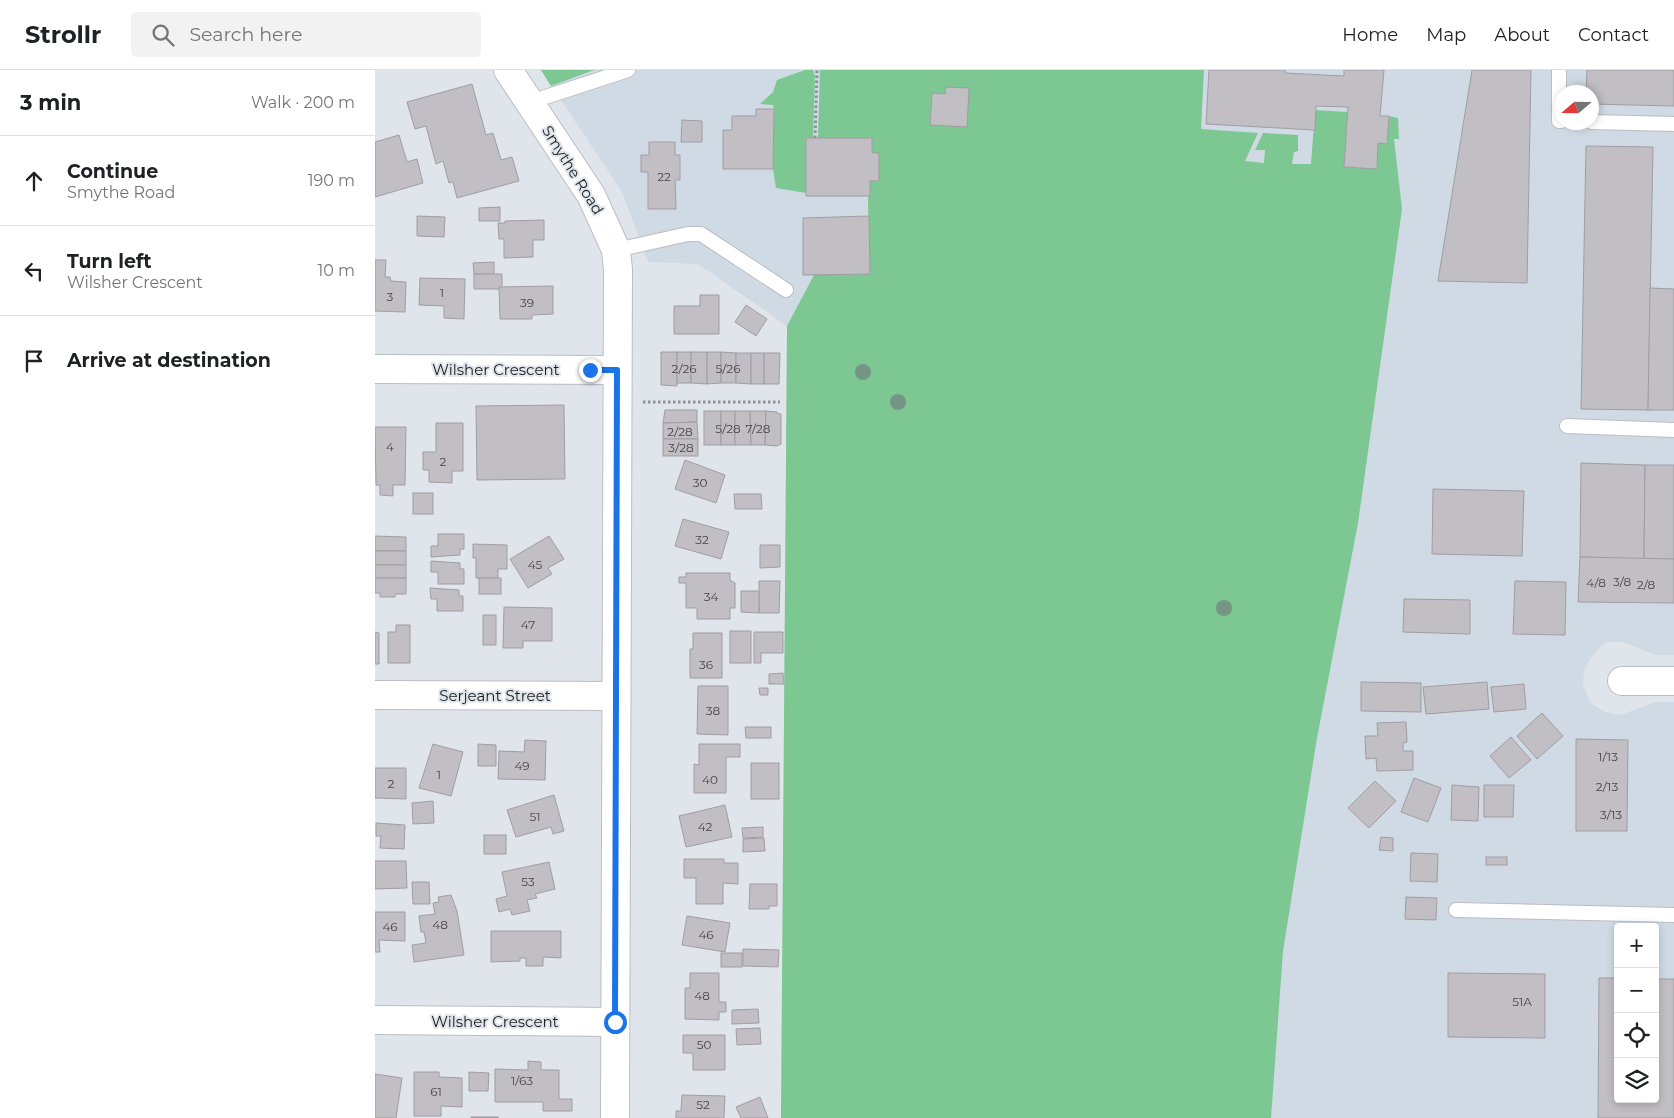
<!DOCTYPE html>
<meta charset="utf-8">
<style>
:root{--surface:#fff;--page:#f2f2f2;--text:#202124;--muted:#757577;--line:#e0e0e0}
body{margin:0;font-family:Montserrat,sans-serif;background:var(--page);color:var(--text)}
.controls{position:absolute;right:15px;bottom:15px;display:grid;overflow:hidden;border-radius:5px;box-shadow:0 2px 8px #0003}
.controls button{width:45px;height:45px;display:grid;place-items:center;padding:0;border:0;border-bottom:1px solid var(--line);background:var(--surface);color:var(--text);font:25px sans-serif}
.compass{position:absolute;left:1179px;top:15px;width:45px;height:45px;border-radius:50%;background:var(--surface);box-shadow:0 2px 8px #0003;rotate:250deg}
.stop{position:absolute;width:15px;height:15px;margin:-11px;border:4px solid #1a73e8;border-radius:50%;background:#fff}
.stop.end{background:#1a73e8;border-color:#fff;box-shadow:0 1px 5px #0008}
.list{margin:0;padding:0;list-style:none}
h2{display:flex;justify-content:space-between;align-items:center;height:65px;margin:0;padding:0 20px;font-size:21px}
h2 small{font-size:16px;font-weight:400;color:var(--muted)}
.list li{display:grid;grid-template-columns:32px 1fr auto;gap:15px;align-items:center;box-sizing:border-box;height:90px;padding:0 20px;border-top:1px solid var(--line)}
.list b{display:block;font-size:19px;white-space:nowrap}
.list p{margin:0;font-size:16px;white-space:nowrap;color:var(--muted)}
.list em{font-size:16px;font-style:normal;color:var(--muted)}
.icon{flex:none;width:28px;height:28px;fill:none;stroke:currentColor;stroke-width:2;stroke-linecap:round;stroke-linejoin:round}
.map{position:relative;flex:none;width:1299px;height:1048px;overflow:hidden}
header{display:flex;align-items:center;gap:30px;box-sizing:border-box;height:70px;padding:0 25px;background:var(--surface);border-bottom:1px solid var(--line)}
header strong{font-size:24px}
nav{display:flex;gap:28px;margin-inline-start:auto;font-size:18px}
.search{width:350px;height:45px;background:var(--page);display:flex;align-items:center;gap:12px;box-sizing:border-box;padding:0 18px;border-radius:5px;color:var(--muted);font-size:19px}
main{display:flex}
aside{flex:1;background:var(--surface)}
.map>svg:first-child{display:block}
.built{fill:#cfdae5;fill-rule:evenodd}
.green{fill:#7cc792}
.building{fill:#c1bec4;stroke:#a09da3}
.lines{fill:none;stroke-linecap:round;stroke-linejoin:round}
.lane-casing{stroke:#b9bec3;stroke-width:16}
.street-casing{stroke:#b9bec3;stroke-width:30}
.path{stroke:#8d9094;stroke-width:3;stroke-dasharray:2.5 2.5;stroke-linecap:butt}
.lane{stroke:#fff;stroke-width:14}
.street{stroke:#fff;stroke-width:28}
.tree{fill:#759685}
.route{stroke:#1a73e8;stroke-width:6}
.labels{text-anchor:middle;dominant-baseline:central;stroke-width:4;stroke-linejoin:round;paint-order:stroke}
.number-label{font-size:12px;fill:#464649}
.street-label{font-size:15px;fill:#1d1e20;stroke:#e0e5eb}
</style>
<header>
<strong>Strollr</strong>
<div class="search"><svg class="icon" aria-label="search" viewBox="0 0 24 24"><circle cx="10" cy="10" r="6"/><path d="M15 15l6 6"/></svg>Search here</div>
<nav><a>Home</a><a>Map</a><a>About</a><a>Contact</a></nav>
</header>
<main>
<aside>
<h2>3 min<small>Walk · 200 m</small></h2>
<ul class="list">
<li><svg class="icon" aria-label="ahead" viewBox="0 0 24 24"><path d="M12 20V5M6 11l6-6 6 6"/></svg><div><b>Continue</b><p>Smythe Road</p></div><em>190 m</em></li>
<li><svg class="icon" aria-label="left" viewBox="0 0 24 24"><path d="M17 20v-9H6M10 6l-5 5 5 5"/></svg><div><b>Turn left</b><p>Wilsher Crescent</p></div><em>10 m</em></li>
<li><svg class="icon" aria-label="arrive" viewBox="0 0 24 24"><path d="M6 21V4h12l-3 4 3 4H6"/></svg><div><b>Arrive at destination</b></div></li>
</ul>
</aside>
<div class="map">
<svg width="1299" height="1048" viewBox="0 0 1299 1048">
<rect width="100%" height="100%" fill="#e0e5eb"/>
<path class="built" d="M166 0H1299V585H1280L1248 572H1233L1225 577 1215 589 1209 601 1208 616 1216 633 1230 642 1245 645 1281 632H1299V1048H406L412 256 323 194 273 192 247 122ZM1186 22H1216V52H1186ZM1243 857H1280V1029H1243Z"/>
<g class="green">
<polygon points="166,0 219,0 176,16"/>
<polygon points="430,0 438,0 440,6 438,68 431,68 431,123 401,118 398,99 399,40 398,35 385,34 398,22 402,10"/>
<polygon points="445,0 829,0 826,59 883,63 870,91 889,93 890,80 880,80 888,63 923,65 923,81 919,82 917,94 936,94 940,40 973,42 970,97 1002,99 1003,73 1012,74 1014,46 1023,48 1024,69 1019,69 1027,139 983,453 942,668 908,881 896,1048 406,1048 412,256 439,205 494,204 493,126 495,126 495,111 504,83 497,83 497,68 443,68"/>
</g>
<g class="building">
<polygon points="834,0 910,0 910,3 969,6 969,0 1009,0 1005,46 1014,46 1012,74 1003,73 1002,99 969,97 973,37 941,36 940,60 831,54"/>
<polygon points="1097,0 1156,0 1152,213 1063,211"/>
<polygon points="1212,0 1299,0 1299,36 1216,34 1216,22 1211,22"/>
<polygon points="97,14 111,65 118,63 126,90 137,87 144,111 82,128 78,112 74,113 68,91 61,94 51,56 40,59 32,32"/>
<polygon points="571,17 594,18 592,57 555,55 557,23 570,24"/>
<polygon points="381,39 399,39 398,99 348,99 348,60 357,60 357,46 381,46"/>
<polygon points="307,50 327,51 327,72 306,72"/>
<polygon points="24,65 32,92 42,89 48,113 0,127 0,72"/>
<polygon points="431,68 497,68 497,83 504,83 504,111 495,111 495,126 431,126"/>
<polygon points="274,72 300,72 300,85 305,85 305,110 300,110 301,139 273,139 273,102 266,102 266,85 274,85"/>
<polygon points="1211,76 1278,77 1273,340 1206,339"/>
<polygon points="125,137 125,151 104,151 104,138"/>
<polygon points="42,146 70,147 69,167 42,166"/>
<polygon points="494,146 495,204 428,205 428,148"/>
<polygon points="169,150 169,170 158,170 158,187 129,188 129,169 124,169 123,153 130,153 130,151"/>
<polygon points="0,190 11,190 10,207 15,207 16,211 31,212 30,242 0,241"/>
<polygon points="119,192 119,204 99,204 98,193"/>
<polygon points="99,204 127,204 127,217 124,219 99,219"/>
<polygon points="45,208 90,209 89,249 69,248 69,236 44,235"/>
<polygon points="178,216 178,244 157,245 157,249 125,249 124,217"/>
<polygon points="1275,218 1299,219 1299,340 1273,340"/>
<polygon points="325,225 344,225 344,264 299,264 299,236 325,236"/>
<polygon points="371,235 392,249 381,266 360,252"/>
<polygon points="286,282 302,282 302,316 286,315"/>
<rect x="302" y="282" width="14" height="31"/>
<polygon points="316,282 332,282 332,314 316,313"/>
<polygon points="332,282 346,282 346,313 332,314"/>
<polygon points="346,282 361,283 361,313 346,313"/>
<polygon points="361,283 376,283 376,314 361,313"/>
<rect x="376" y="283" width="13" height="31"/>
<polygon points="389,283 405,283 404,314 389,314"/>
<polygon points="189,335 190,409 102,410 101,336"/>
<polygon points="290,340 322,340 322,352 288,353"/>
<rect x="329" y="341" width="17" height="34"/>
<rect x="346" y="341" width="14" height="34"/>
<polygon points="360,341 375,341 376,375 360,375"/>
<polygon points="375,341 391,341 390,375 376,375"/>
<polygon points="391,341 402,342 403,344 406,344 406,374 402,376 390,375"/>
<polygon points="322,352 323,369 288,369 288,353"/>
<polygon points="61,353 88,353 88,401 77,401 77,413 54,412 54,400 48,400 48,382 61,382"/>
<polygon points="0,357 31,357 30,415 18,415 18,426 5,425 5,415 1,415"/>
<rect x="288" y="369" width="35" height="17"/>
<polygon points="310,390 350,405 341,433 300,419"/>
<polygon points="1206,393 1270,395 1269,489 1205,487"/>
<polygon points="1270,395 1299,395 1299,489 1269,489"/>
<polygon points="1058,419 1149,421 1147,486 1057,484"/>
<rect x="38" y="423" width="20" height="21"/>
<polygon points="359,424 386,424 387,439 360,439"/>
<polygon points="308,449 354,462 346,489 300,476"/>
<polygon points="63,464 89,464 89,479 85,479 85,485 56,487 56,476 63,476"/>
<polygon points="0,466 31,467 31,481 0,481"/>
<polygon points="174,466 189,489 173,498 177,504 153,518 135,489"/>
<polygon points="98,474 132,475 132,499 123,499 123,508 101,508 101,488 98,488"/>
<polygon points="385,475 405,475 405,497 385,498"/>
<rect x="0" y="481" width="31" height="14"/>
<polygon points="1205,487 1299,489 1299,533 1203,532"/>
<polygon points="56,491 85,493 85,499 89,499 89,514 63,514 63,502 56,502"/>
<rect x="0" y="495" width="31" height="13"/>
<polygon points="311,503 355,503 355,510 360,513 360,538 355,538 355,549 322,549 322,538 311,538 311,513 304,513 304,507 311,507"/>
<polygon points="0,508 31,508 31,524 20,524 20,527 5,527 5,523 0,523"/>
<rect x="104" y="508" width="22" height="16"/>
<polygon points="384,511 405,511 404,543 384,543"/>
<polygon points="1140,511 1191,512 1190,565 1138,564"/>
<polygon points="55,518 84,520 84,526 88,526 88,541 62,541 62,529 56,529"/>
<polygon points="366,521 384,521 384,543 366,542"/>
<polygon points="1029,529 1095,530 1095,564 1028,562"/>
<polygon points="129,537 177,538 177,571 148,571 148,578 128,578"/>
<rect x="108" y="545" width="13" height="30"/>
<polygon points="21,555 35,555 35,593 13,593 13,562 21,562"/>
<rect x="355" y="561" width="21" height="32"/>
<polygon points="0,562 4,563 4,594 0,594"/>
<polygon points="379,562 408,562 408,583 386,583 386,593 379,593"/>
<polygon points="318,563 347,563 347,608 315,608 315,579 318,579"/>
<polygon points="408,603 409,614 394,614 394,604"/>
<polygon points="986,612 1046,613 1046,642 986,641"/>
<polygon points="1112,612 1114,639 1051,644 1048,617"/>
<polygon points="1149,614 1151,639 1119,642 1116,617"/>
<polygon points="323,616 353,616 353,665 322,664"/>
<polygon points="384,618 393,618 393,625 385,625"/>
<polygon points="1167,643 1188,666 1162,689 1142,666"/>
<polygon points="1031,652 1032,672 1028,673 1028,681 1038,681 1038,700 1002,701 1001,688 991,689 990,666 1003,666 1002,653"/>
<polygon points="370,657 396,657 396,668 371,668"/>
<polygon points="1136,667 1156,690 1134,708 1115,686"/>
<polygon points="1201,669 1253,670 1252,761 1201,761"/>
<polygon points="150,670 171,671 170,710 123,709 124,681 149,682"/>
<polygon points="58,674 88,682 76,726 44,718"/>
<polygon points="103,674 121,675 121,696 103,696"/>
<polygon points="324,674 365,674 365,687 351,687 351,723 319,723 319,694 324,695"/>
<rect x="376" y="693" width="28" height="36"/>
<polygon points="0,698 31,698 31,729 0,728"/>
<polygon points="1039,708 1066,718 1053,752 1026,742"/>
<polygon points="1000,711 1021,731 994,758 973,738"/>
<polygon points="1077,715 1104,717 1103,751 1076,750"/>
<polygon points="1109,715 1139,715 1138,747 1109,747"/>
<polygon points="179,725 189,761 178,764 176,757 141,767 132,740"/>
<polygon points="58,731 59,753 38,754 37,733"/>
<polygon points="350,735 357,767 311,777 304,746"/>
<polygon points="1,753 30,755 29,779 5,778 6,766 1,766"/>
<polygon points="388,757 388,767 368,768 367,758"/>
<rect x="109" y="765" width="22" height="19"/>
<polygon points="1006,767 1018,768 1018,781 1004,780"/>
<polygon points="389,768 390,781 368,782 368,769"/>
<polygon points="1036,783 1063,784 1062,812 1035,811"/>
<rect x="1111" y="787" width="21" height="8"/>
<polygon points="309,789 349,789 349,793 363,793 363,814 348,813 348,834 321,834 321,808 309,808"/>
<polygon points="0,791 31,791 32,818 0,819"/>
<polygon points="174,792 180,819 160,824 162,828 152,830 155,841 137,845 135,839 124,842 121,829 132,826 127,802"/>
<polygon points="37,812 54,812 55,834 38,834"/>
<polygon points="375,814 402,814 402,836 394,836 394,839 374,839"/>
<polygon points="76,825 82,841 89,885 39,892 37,875 51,873 49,862 46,862 44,846 60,844 58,833 64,832 63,827"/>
<polygon points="1031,827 1062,828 1061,850 1030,849"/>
<polygon points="0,842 30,842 30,871 4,870 5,882 0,882"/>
<polygon points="312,846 355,853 350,882 307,875"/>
<polygon points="116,861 186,861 186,888 168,887 168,896 151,896 151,888 145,888 145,891 116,892"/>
<polygon points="368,879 404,880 403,897 368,896"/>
<rect x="346" y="883" width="21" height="14"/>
<polygon points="315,903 344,903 344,932 351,932 351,942 344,942 344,950 310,949 310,918 315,918"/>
<polygon points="1073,903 1170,904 1170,968 1073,967"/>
<polygon points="1224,908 1243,908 1243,1029 1280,1029 1280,909 1299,909 1299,1048 1223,1048"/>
<polygon points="383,939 384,953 357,954 357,940"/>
<polygon points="385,958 386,974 362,975 361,959"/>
<polygon points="308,965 350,965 350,1000 318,1000 318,983 308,983"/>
<polygon points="153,991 166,992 166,1000 184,1000 184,1029 197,1029 197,1041 168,1041 168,1032 120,1032 120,999 153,1000"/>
<polygon points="39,1002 64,1002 64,1007 87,1008 87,1037 66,1036 66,1046 39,1046"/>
<polygon points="94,1002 114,1003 113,1021 94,1021"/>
<polygon points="0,1004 27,1008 21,1048 0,1048"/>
<polygon points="307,1025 350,1026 349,1048 301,1048 301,1041 306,1041"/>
<polygon points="385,1027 393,1048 366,1048 361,1037"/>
<rect x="96" y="1047" width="27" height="1"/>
</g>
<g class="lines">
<defs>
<g id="lane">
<polyline points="1184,0 1184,51 1186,51"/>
<polyline points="155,32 253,0"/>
<polyline points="1216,52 1299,54"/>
<polyline points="241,180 313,164 326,164 411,220"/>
<polyline points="1192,356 1299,360"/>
<polyline points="1081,840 1299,845"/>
</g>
<g id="street">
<polyline points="133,0 216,125 241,180 243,200 240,1048"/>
<polyline points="0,299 242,300"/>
<polyline points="1247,611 1299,611"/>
<polyline points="0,625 240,626"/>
<polyline points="0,950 240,952"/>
</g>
</defs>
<use href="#lane" class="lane-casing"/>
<use href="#street" class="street-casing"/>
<g class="path">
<polyline points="440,68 442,0"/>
<polyline points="268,332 405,332"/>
</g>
<use href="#lane" class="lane"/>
<use href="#street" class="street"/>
</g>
<g class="tree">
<circle cx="488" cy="302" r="8"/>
<circle cx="523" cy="332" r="8"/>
<circle cx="849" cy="538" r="8"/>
</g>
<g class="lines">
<polyline class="route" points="215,300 242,300 240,952"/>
</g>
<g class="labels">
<g class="number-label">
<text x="289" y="106">22</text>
<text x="67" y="222">1</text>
<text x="15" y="226">3</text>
<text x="152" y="232">39</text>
<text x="309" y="298">2/26</text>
<text x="353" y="298">5/26</text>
<text x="353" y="358">5/28</text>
<text x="383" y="358">7/28</text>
<text x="305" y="361">2/28</text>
<text x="15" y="376">4</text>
<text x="306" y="377">3/28</text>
<text x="68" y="391">2</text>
<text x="325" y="412">30</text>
<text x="327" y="469">32</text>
<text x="160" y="494">45</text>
<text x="1247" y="511">3/8</text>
<text x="1221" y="512">4/8</text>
<text x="1271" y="514">2/8</text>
<text x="336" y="526">34</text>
<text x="153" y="554">47</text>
<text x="331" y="594">36</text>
<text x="338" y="640">38</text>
<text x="1233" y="686">1/13</text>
<text x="147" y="695">49</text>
<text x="64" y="704">1</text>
<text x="335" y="709">40</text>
<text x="16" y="713">2</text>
<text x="1232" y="716">2/13</text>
<text x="1236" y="744">3/13</text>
<text x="160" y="746">51</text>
<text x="330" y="756">42</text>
<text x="153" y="811">53</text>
<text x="65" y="854">48</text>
<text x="15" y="856">46</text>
<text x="331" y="864">46</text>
<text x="327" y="925">48</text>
<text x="1147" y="931">51A</text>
<text x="329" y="974">50</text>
<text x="147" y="1010">1/63</text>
<text x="61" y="1021">61</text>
<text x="328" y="1034">52</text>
</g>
<g class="street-label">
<text transform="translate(198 100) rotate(58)">Smythe Road</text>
<text x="121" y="299">Wilsher Crescent</text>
<text x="120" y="625">Serjeant Street</text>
<text x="120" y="951">Wilsher Crescent</text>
</g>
</g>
</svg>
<div class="controls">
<button>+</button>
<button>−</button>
<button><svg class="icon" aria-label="locate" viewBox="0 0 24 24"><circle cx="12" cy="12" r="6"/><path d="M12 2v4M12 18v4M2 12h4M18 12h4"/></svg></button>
<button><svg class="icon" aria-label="layers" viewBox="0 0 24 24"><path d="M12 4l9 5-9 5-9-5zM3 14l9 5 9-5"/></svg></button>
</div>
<svg class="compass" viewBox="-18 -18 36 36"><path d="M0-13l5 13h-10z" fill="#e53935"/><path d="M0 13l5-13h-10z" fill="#757577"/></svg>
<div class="stop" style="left:240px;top:952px"></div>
<div class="stop end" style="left:215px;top:300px"></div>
</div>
</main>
